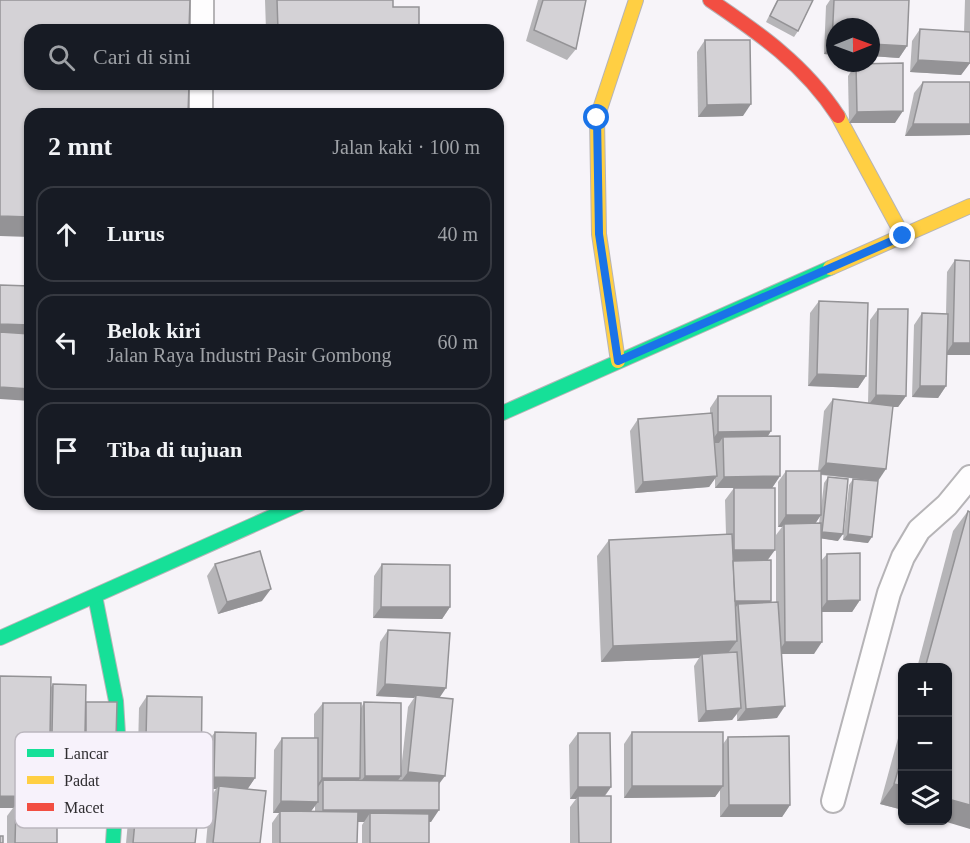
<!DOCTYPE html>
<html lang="id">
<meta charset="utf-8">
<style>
:root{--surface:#171b24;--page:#20242c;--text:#f1f3f6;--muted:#9ea1a6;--line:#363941}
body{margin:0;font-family:"Times New Roman",serif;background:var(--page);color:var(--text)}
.controls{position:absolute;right:18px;bottom:18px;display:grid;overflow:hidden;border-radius:12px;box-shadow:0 2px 4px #0004}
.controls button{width:54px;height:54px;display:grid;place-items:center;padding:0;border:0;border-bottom:2px solid var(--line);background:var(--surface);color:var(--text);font:30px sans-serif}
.compass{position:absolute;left:826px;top:18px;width:54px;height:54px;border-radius:50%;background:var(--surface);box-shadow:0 2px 4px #0004;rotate:89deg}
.stop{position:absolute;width:18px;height:18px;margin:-14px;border:4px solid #1a73e8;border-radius:50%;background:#fff}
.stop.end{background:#1a73e8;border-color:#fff;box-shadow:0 2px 6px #0008}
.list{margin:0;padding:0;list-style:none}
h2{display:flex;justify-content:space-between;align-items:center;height:78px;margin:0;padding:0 24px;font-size:26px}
h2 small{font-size:20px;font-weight:400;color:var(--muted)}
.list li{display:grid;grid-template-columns:39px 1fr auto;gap:18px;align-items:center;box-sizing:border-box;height:96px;margin:0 12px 12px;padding:0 12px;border:2px solid var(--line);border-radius:18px}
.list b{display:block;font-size:22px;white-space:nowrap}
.list p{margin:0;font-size:20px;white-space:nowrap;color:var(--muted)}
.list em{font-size:20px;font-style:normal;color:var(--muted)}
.icon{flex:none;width:33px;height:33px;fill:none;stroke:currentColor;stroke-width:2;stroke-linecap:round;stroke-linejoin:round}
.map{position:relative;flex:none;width:970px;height:843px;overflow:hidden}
.search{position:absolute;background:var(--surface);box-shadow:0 2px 4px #0004;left:24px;top:24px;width:480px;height:66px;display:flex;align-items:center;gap:15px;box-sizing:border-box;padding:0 21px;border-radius:18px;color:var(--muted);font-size:22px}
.panel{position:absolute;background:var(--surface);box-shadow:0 2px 4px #0004;left:24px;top:108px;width:480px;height:402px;border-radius:18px}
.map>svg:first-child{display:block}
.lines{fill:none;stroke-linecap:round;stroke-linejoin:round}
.lane-casing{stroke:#b6b4b7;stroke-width:26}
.fast-casing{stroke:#b6b4b7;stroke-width:16}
.slow-casing{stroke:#b6b4b7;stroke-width:16}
.jam-casing{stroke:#b6b4b7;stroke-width:16}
.lane{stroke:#fefdfe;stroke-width:22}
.fast{stroke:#16e098;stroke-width:14}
.slow{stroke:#ffcf43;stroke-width:14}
.jam{stroke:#f24e42;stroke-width:14}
.wall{fill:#b6b5b8;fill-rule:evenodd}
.shaded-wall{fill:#949396}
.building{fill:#d4d2d6;stroke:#949396;stroke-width:1.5}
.route{stroke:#1a73e8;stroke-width:8}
.key{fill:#f7f2fb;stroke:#bbb7be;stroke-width:1.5}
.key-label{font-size:16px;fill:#2f2d30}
</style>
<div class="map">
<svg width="970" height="843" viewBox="0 0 970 843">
<rect width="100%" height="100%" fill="#f7f4f9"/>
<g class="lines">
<defs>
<g id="lane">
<polyline points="202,30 202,0"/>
<polyline points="201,114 201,84"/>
<polyline points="833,801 889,593 903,557 919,530 947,505 970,477"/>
</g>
<g id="fast">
<polyline points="498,415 830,268"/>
<polyline points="95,596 116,701 119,750 113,843"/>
<polyline points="0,638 300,504"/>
</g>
<g id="slow">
<polyline points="838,116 903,236"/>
<polyline points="830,268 970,206"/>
<polyline points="618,361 599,234 597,118 636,0"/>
</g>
<path id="jam" d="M710 0C759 33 805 65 838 116"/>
</defs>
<use href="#lane" class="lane-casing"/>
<use href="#fast" class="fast-casing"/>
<use href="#slow" class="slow-casing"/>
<use href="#jam" class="jam-casing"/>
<use href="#lane" class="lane"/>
<use href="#fast" class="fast"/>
<use href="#slow" class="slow"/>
<use href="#jam" class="jam"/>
</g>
<g class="wall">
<polygon points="265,0 393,0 393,7 419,30 266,30"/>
<polygon points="538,0 586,0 576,49 567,60 526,41"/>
<polygon points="777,0 813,0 798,31 794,37 766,22"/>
<polygon points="830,0 909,0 907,46 899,58 871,56 871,27 835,55 824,54 826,6"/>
<polygon points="965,0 970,0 970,63 961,75 910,72 912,41 920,29 964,32"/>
<polygon points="705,40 743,116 698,117 697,52"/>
<polygon points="856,64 895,123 849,123 848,76"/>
<polygon points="923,82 970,82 970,135 905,136 914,93"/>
<polygon points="955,260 970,355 947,355 946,386 938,398 912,397 914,325 922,313 946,314 947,272"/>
<polygon points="819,301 866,376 858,388 808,386 810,313"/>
<path d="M878 309 906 396 898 407H893L878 481 821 475V509L824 483 828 477 838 541 821 538V561L827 554 860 600 852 612H822L814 654H782L777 718 737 721V714L732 720 698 722 694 666 699 658 601 662 597 556 609 540 726 534 725 500 734 488H715V478L709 487 635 493 630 431 638 419 710 413V408L718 396 771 431 768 436 780 476 772 488 767 560 771 601 770 602H776V535L782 527H778V482L786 471H818L824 411 833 399 868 403 870 320ZM820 516 819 523H815Z"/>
<polygon points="853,479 868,543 843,540 849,485"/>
<polygon points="968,511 948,668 917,668 953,531"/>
<polygon points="215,564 262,601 218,614 207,576"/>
<polygon points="382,564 450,607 442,619 373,618 374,576"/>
<path d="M388 630 440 698 439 784 431 822H429V843H362V825L364 822H358L357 843H272V823L279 813H273L274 750 282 738H314V714L323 703 361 708 364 702 401 770 408 707 414 698 376 696 380 642ZM315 805V811H311Z"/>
<path d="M0 676 51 687 53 684 86 702 116 739 114 743 113 826 57 824V843H7V816L13 808H0ZM50 744 61 745 54 754 53 805H44Z"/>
<polygon points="147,696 192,793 137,792 139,708"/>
<polygon points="903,720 903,810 880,804"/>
<polygon points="215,732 255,778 247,789 260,843 206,843 210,798 216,789 205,789 206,744"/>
<polygon points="632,732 723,744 728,737 790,805 782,817 720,817 720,790 715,797 624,798 624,744"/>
<polygon points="578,733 611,787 605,796 611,843 570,843 570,807 576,799 570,799 569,745"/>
<polygon points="136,810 195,843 126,843 128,822"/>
</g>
<g class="shaded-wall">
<polygon points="832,42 835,43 835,55 824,54"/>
<polygon points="871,44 907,46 899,58 871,56"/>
<polygon points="918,60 970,63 961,75 910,72"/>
<polygon points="751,104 743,116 698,117 707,105"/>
<polygon points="903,111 895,123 849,123 857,112"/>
<polygon points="913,124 970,124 970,135 905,136"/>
<polygon points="0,216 30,217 30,237 0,236"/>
<polygon points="0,324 30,325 30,329 24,337 0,336"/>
<polygon points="953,343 970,343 970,355 945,355"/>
<polygon points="817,374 866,376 858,388 808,386"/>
<polygon points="920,386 946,386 938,398 912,397"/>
<polygon points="0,387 30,389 30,401 0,399"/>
<polygon points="876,395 906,396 898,407 867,407"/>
<polygon points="771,431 763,443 723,437 719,443 710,443 718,432"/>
<polygon points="826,463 886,469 878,481 817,474"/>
<polygon points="717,476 709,487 635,493 643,482"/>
<polygon points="780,476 772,488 715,488 724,477"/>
<polygon points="786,515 821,515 813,527 784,524 782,527 778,527"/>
<polygon points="822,532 843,534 838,541 818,538"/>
<polygon points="848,534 872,537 868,543 843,540"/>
<polygon points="734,550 775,550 767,561 726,562"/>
<polygon points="271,589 262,601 218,614 227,602"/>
<polygon points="860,600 852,612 819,612 827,601"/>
<polygon points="733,601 771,601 767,607 738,604 736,607 729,607"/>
<polygon points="381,607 450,607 442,619 373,618"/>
<polygon points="737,641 725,657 702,654 699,658 601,662 613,646"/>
<polygon points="785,642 822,642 814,654 777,654"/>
<polygon points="385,684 446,688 438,700 416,695 414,698 376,696"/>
<polygon points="785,706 777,718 737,721 746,709"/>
<polygon points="741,708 732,720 698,722 706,711"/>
<polygon points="52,733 85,733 77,745 63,742 61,745 44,744"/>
<polygon points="86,739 116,739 112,746 81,745"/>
<polygon points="408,772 445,776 436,788 399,784"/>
<polygon points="365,776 401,776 393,788 356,788"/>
<polygon points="214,777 255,778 247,790 219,786 216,789 205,789"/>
<polygon points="322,778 360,778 352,790 323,780 316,790 314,790"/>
<polygon points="145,780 201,781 192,793 137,792"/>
<polygon points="894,784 903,786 903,810 880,804"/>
<polygon points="632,786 723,786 715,797 624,798"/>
<polygon points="578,787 611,787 602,799 578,796 576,799 570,799"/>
<polygon points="0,796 49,797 41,809 16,805 13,808 0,808"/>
<polygon points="948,799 970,805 970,829 940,820 948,820"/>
<polygon points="281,801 318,802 309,814 280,811 279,813 273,813"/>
<polygon points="729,805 790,805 782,817 720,817"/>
<polygon points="323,810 439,810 431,822 370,822 370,813 364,822 315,822"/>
<polygon points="61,813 121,814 113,826 53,824"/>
</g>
<g class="building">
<polygon points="0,0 190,0 189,30 30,30 30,84 189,84 188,114 30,114 30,217 0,216"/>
<polygon points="277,0 393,0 393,7 419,7 419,30 278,30"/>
<polygon points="543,0 586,0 576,49 534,30"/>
<polygon points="778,0 813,0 798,31 770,16"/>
<polygon points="834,0 909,0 907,46 871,44 871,27 835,27 835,43 832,42"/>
<polygon points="920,29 970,32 970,63 918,60"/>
<polygon points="705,40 750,40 751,104 707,105"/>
<polygon points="903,63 903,111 857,112 856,64"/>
<polygon points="923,82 970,82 970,124 913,124"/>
<polygon points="955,260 970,261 970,343 953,343"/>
<polygon points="0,285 30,286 30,325 0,324"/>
<polygon points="819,301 868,303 866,376 817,374"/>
<polygon points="878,309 908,309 906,396 876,395"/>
<polygon points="922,313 948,314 946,386 920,386"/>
<polygon points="0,332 30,334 30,389 0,387"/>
<polygon points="718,396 771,396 771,431 718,432"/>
<polygon points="833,399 893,406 886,469 826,463"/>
<polygon points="712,413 717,476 643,482 638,419"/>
<polygon points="780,436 780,476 724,477 723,437"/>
<rect x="786" y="471" width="35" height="44"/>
<polygon points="828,477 848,479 843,534 822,532"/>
<polygon points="853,479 878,481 872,537 848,534"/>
<rect x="734" y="488" width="41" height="62"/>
<polygon points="968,511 970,512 970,805 948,799 948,668 925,668"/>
<polygon points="821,523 822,642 785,642 784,524"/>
<polygon points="732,534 737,641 613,646 609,540"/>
<polygon points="260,551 271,589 227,602 215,564"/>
<polygon points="860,553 860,600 827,601 827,554"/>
<polygon points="771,560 771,601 735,601 733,561"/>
<polygon points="382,564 450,565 450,607 381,607"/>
<polygon points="778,602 785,706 746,709 738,604"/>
<polygon points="388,630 450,633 446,688 385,684"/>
<polygon points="737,652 741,708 706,711 702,654"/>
<polygon points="0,676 51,677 49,797 0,796"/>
<polygon points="53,684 86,685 85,733 52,733"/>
<polygon points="416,695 453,699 445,776 408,772"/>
<polygon points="147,696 202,697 201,781 145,780"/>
<polygon points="86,702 117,702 116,739 86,739"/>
<polygon points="364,702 401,703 401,776 365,776"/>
<polygon points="323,703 361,703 360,778 322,778"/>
<polygon points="215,732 256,733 255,778 214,777"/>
<rect x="632" y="732" width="91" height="54"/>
<polygon points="578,733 610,733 611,787 578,787"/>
<polygon points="789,736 790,805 729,805 728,737"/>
<polygon points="282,738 318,738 318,802 281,801"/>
<polygon points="903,753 903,786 894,784"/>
<polygon points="323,780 439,781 439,810 323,810"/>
<polygon points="219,786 266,791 260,843 213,843"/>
<polygon points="578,796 611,796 611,843 579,843"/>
<polygon points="16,805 57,805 57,843 15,843"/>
<polygon points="136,810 198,816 195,843 133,843"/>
<polygon points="280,811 358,812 357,843 280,843"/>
<polygon points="370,813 429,814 429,843 370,843"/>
<rect x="0" y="836" width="3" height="7"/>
</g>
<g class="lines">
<polyline class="route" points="597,118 599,234 618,361 903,236"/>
</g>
<rect x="15" y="732" width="198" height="96" rx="9" class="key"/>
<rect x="27" y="749" width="27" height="8" fill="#16e098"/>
<rect x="27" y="776" width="27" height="8" fill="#ffcf43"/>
<rect x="27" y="803" width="27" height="8" fill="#f24e42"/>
<g class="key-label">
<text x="64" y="759">Lancar</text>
<text x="64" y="786">Padat</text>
<text x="64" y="813">Macet</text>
</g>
</svg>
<div class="controls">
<button>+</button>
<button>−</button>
<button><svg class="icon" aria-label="layers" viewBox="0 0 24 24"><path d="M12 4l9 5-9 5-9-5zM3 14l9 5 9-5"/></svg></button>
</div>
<svg class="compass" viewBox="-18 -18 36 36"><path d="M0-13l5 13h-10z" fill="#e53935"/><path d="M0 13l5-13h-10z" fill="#9ea1a6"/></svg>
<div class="stop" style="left:597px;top:118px"></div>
<div class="stop end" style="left:903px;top:236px"></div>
<div class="search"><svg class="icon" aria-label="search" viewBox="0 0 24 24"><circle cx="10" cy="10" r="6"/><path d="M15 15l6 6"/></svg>Cari di sini</div>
<section class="panel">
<h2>2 mnt<small>Jalan kaki · 100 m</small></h2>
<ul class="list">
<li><svg class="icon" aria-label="ahead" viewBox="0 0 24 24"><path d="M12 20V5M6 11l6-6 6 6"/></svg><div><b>Lurus</b></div><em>40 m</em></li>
<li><svg class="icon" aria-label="left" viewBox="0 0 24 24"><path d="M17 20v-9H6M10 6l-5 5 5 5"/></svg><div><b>Belok kiri</b><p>Jalan Raya Industri Pasir Gombong</p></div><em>60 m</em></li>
<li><svg class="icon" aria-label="arrive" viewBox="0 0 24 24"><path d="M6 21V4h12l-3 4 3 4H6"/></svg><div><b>Tiba di tujuan</b></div></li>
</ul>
</section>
</div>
